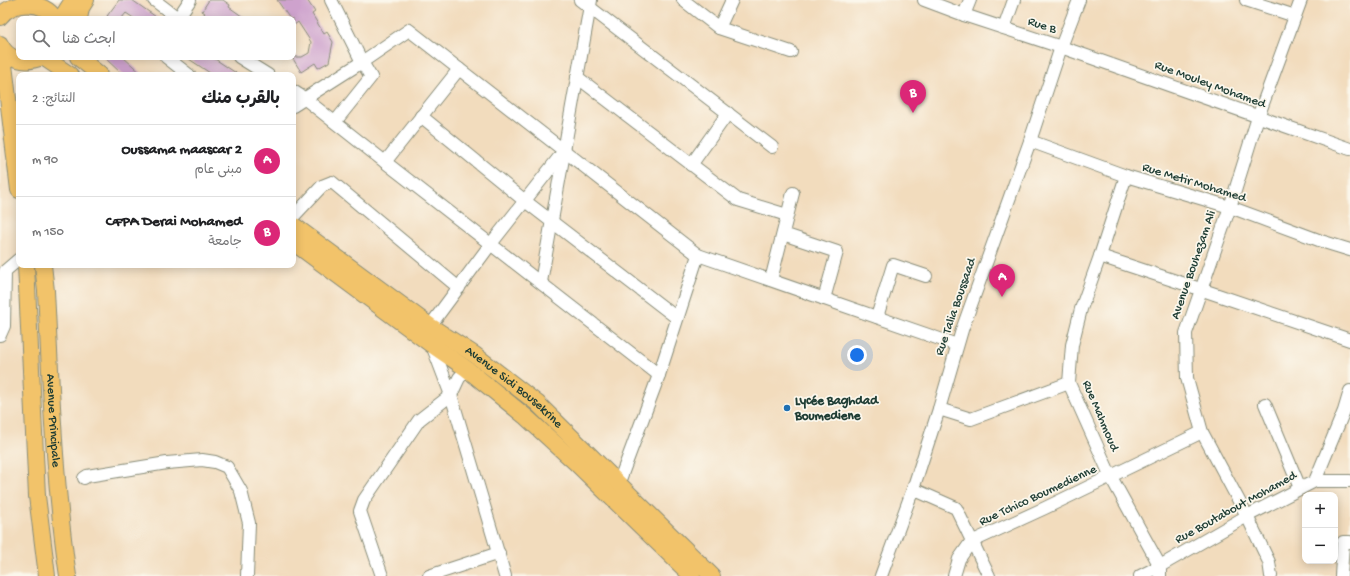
<!DOCTYPE html>
<html lang="ar">
<meta charset="utf-8">
<style>
:root{--surface:#fff;--page:#f6f6f6;--text:#202124;--muted:#757577;--line:#e0e0e0;--accent:#db2777}
body{margin:0;font-family:"Gochi Hand","Playpen Sans Arabic",sans-serif;background:var(--page);color:var(--text);direction:rtl}
.controls{position:absolute;right:12px;bottom:12px;display:grid;overflow:hidden;border-radius:8px;box-shadow:0 2px 10px #0003}
.controls button{width:36px;height:36px;display:grid;place-items:center;padding:0;border:0;border-bottom:1px solid var(--line);background:var(--surface);color:var(--text);font:20px sans-serif}
.you{position:absolute;left:857px;top:355px;width:14px;height:14px;margin:-10px;border:3px solid #fff;border-radius:50%;background:#1a73e8;box-shadow:0 0 0 6px #1a73e833}
.badge{display:grid;place-items:center;width:26px;height:26px;border-radius:50%;background:var(--accent);color:#fff;font-size:13px;font-weight:700}
.pin{position:absolute;translate:-50% -33px;filter:drop-shadow(0 1px 2px #0008)}
.pin::after{content:'';position:absolute;top:21px;width:14px;height:12px;background:inherit;clip-path:polygon(0 0,100% 0,50% 100%)}
.list{margin:0;padding:0;list-style:none}
h2{display:flex;justify-content:space-between;align-items:center;height:52px;margin:0;padding:0 16px;font-size:17px}
h2 small{font-size:13px;font-weight:400;color:var(--muted)}
.list li{display:grid;grid-template-columns:26px 1fr auto;gap:12px;align-items:center;box-sizing:border-box;height:72px;padding:0 16px;border-top:1px solid var(--line)}
.list b{display:block;font-size:15px;white-space:nowrap}
.list p{margin:0;font-size:13px;white-space:nowrap;color:var(--muted)}
.list em{font-size:13px;font-style:normal;color:var(--muted)}
.icon{flex:none;width:22px;height:22px;fill:none;stroke:currentColor;stroke-width:2;stroke-linecap:round;stroke-linejoin:round}
.map{position:relative;flex:none;width:1350px;height:576px;overflow:hidden;direction:ltr}
.search{position:absolute;background:var(--surface);box-shadow:0 2px 10px #0003;left:16px;top:16px;width:280px;height:44px;display:flex;align-items:center;gap:10px;box-sizing:border-box;padding:0 14px;border-radius:8px;color:var(--muted);font-size:15px}
.panel{position:absolute;background:var(--surface);box-shadow:0 2px 10px #0003;left:16px;top:72px;width:280px;height:196px;border-radius:8px;direction:rtl}
.map>svg:first-child{display:block}
.building{fill:#cea2cd}
.lines{fill:none;stroke-linecap:round;stroke-linejoin:round}
.minor-casing{stroke:#888c78;stroke-width:14}
.major-casing{stroke:#888c78;stroke-width:18}
.minor{stroke:#fff;stroke-width:12}
.major{stroke:#f2c36a;stroke-width:16}
.poi-dot{fill:#1f6fb2;stroke:#fbf7ec;stroke-width:1.5}
.labels{text-anchor:middle;dominant-baseline:central;stroke-width:3.5;stroke-linejoin:round;paint-order:stroke}
.street-label{font-size:13px;fill:#1f3d34;stroke:#fbf7ec}
.poi-label{font-size:13px;font-weight:bold;fill:#1f3d34;stroke:#fbf7ec;text-anchor:start}
</style>
<div class="map">
<svg width="1350" height="576" viewBox="0 0 1350 576">
<rect width="100%" height="100%" fill="#fbf7ec"/>
<filter id="ink" filterUnits="userSpaceOnUse"><feTurbulence type="fractalNoise" baseFrequency=".025" numOctaves="2"/><feDisplacementMap in="SourceGraphic" scale="8" xChannelSelector="R" yChannelSelector="G"/><feConvolveMatrix kernelMatrix="1 2 1 2 8 2 1 2 1" color-interpolation-filters="sRGB"/></filter>
<filter id="wash" filterUnits="userSpaceOnUse"><feTurbulence type="fractalNoise" baseFrequency=".012" numOctaves="4" result="noise"/><feDisplacementMap in="SourceGraphic" scale="16" xChannelSelector="R" yChannelSelector="G"/><feGaussianBlur stdDeviation="0.9" result="paint"/><feColorMatrix in="noise" values="0 0 0 0 0 0 0 0 0 0 0 0 0 0 0 0 0 1.4 0 .05"/><feComposite in="paint" operator="in"/></filter>
<g filter="url(#wash)">
<rect width="100%" height="100%" fill="#f2dcbd"/>
<g id="blocks">
<g class="building">
<polygon points="119,0 132,0 159,19 135,19 126,13 121,19 112,19 107,16"/>
<polygon points="209,0 223,0 230,5 229,7 246,19 200,19 205,13 202,11"/>
<polygon points="277,0 307,0 315,12 312,14 324,34 327,32 333,42 329,62 318,68 315,63 301,72 292,57 302,57 309,53 311,42 298,22 294,25 293,19 290,19"/>
<polygon points="104,57 123,57 143,75 123,75"/>
<polygon points="186,57 212,57 239,75 213,75"/>
</g>
</g>
</g>
<g filter="url(#ink)">
<use href="#blocks" fill-opacity="0" stroke="#888c78" stroke-width="1"/>
<g class="lines">
<defs>
<g id="minor">
<polyline points="154,0 179,19"/>
<polyline points="331,0 362,62 371,77 335,122"/>
<polyline points="580,0 772,147"/>
<polyline points="683,0 719,28 791,52"/>
<polyline points="924,0 964,15 1061,47 1350,149"/>
<polyline points="1246,0 1295,16"/>
<polyline points="964,15 970,0"/>
<polyline points="178,18 190,0"/>
<polyline points="719,28 732,0"/>
<polyline points="1004,28 1014,0"/>
<polyline points="166,57 189,75"/>
<polyline points="239,57 268,75"/>
<polyline points="577,77 738,200 787,215"/>
<polyline points="293,91 304,98 385,162 659,375"/>
<polyline points="293,106 362,62 409,30 698,255 957,345"/>
<polyline points="421,116 525,201 677,318"/>
<polyline points="1030,141 1126,176 1230,207 1324,242 1350,250"/>
<polyline points="385,162 459,69"/>
<polyline points="691,165 728,113"/>
<polyline points="1126,176 1100,256 1081,309 1072,345 1069,383 1111,477 1160,566 1160,576"/>
<polyline points="293,217 322,186 332,182 459,288"/>
<polyline points="783,234 837,252 824,299"/>
<polyline points="1100,256 1200,289 1350,340"/>
<polyline points="771,280 793,193"/>
<polyline points="541,282 564,153"/>
<polyline points="877,317 893,265 926,276"/>
<polyline points="0,335 4,326 5,271 19,259"/>
<polyline points="1265,404 1300,488"/>
<polyline points="939,409 971,419 1069,383"/>
<polyline points="84,478 87,476 167,463 202,460 215,462 227,467 241,491 249,523 247,576"/>
<polyline points="1315,481 1344,411 1350,391"/>
<polyline points="618,485 659,375 698,255"/>
<polyline points="913,489 956,508 989,576"/>
<polyline points="382,576 360,511 364,500 419,420 451,395 459,378 467,369"/>
<polyline points="429,576 499,553"/>
<polyline points="505,576 451,395 432,345 430,326 490,245 564,151 591,0"/>
<polyline points="881,576 913,489 939,409 962,330 1030,141 1061,47 1079,0"/>
<polyline points="954,576 959,559 971,542 1045,508 1202,432"/>
<polyline points="1140,576 1160,566 1247,516 1315,481 1350,481"/>
<polyline points="1271,576 1269,562 1247,516 1202,432 1187,378 1186,333 1230,207 1258,117 1301,0"/>
<polyline points="1341,576 1343,542 1350,542"/>
</g>
<g id="major">
<path d="M0 17C12 0 45 0 55 19"/>
<polyline points="61,19 73,0"/>
<polyline points="79,19 81,8 86,0"/>
<path d="M0 44C7 60 26 64 42 57"/>
<polyline points="2,48 19,190"/>
<polyline points="43,57 70,75"/>
<polyline points="78,57 100,75"/>
<path id="s1" d="M293 225 430 326 475 355 537 403 712 576"/>
<polyline points="293,242 432,345 467,369 526,417 574,461 692,576"/>
<polyline points="26,265 37,496 47,576"/>
<path id="s2" d="M43 265 46 291C51 386 54 482 68 576"/>
</g>
</defs>
<use href="#minor" class="minor-casing"/>
<use href="#major" class="major-casing"/>
<use href="#minor" class="minor"/>
<use href="#major" class="major"/>
</g>
</g>
<circle class="poi-dot" cx="787" cy="408" r="4"/>
<g class="labels">
<g class="street-label">
<text transform="translate(1042 26) rotate(18)">Rue B</text>
<text transform="translate(1210 85) rotate(20)">Rue Mouley Mohamed</text>
<text transform="translate(1194 183) rotate(17)">Rue Metir Mohamed</text>
<text transform="translate(1194 265) rotate(-71)">Avenue Bouhezam Ali</text>
<text transform="translate(956 307) rotate(-71)">Rue Talia Boussaad</text>
<text stroke="none"><textPath href="#s1" startOffset="274">Avenue Sidi Bousekrine</textPath></text>
<text transform="translate(1100 416) rotate(67)">Rue Mahmoud</text>
<text stroke="none"><textPath href="#s2" startOffset="156">Avenue Principale</textPath></text>
<text transform="translate(1038 496) rotate(-25)">Rue Tchico Boumedienne</text>
<text transform="translate(1236 508) rotate(-29)">Rue Boutabout Mohamed</text>
</g>
<g class="poi-label">
<text x="795" y="401">Lycée Baghdad<tspan x="795" dy="15">Boumediene</tspan></text>
</g>
</g>
</svg>
<div class="controls">
<button>+</button>
<button>−</button>
</div>
<div class="you"></div>
<div class="pin badge" style="left:1002px;top:297px">A</div>
<div class="pin badge" style="left:913px;top:113px">B</div>
<div class="search"><svg class="icon" aria-label="search" viewBox="0 0 24 24"><circle cx="10" cy="10" r="6"/><path d="M15 15l6 6"/></svg>ابحث هنا</div>
<section class="panel">
<h2>بالقرب منك<small>النتائج: 2</small></h2>
<ul class="list">
<li><span class="badge">A</span><div><b>Oussama maascar 2</b><p>مبنى عام</p></div><em>90 m</em></li>
<li><span class="badge">B</span><div><b>CFPA Derai Mohamed</b><p>جامعة</p></div><em>150 m</em></li>
</ul>
</section>
</div>
